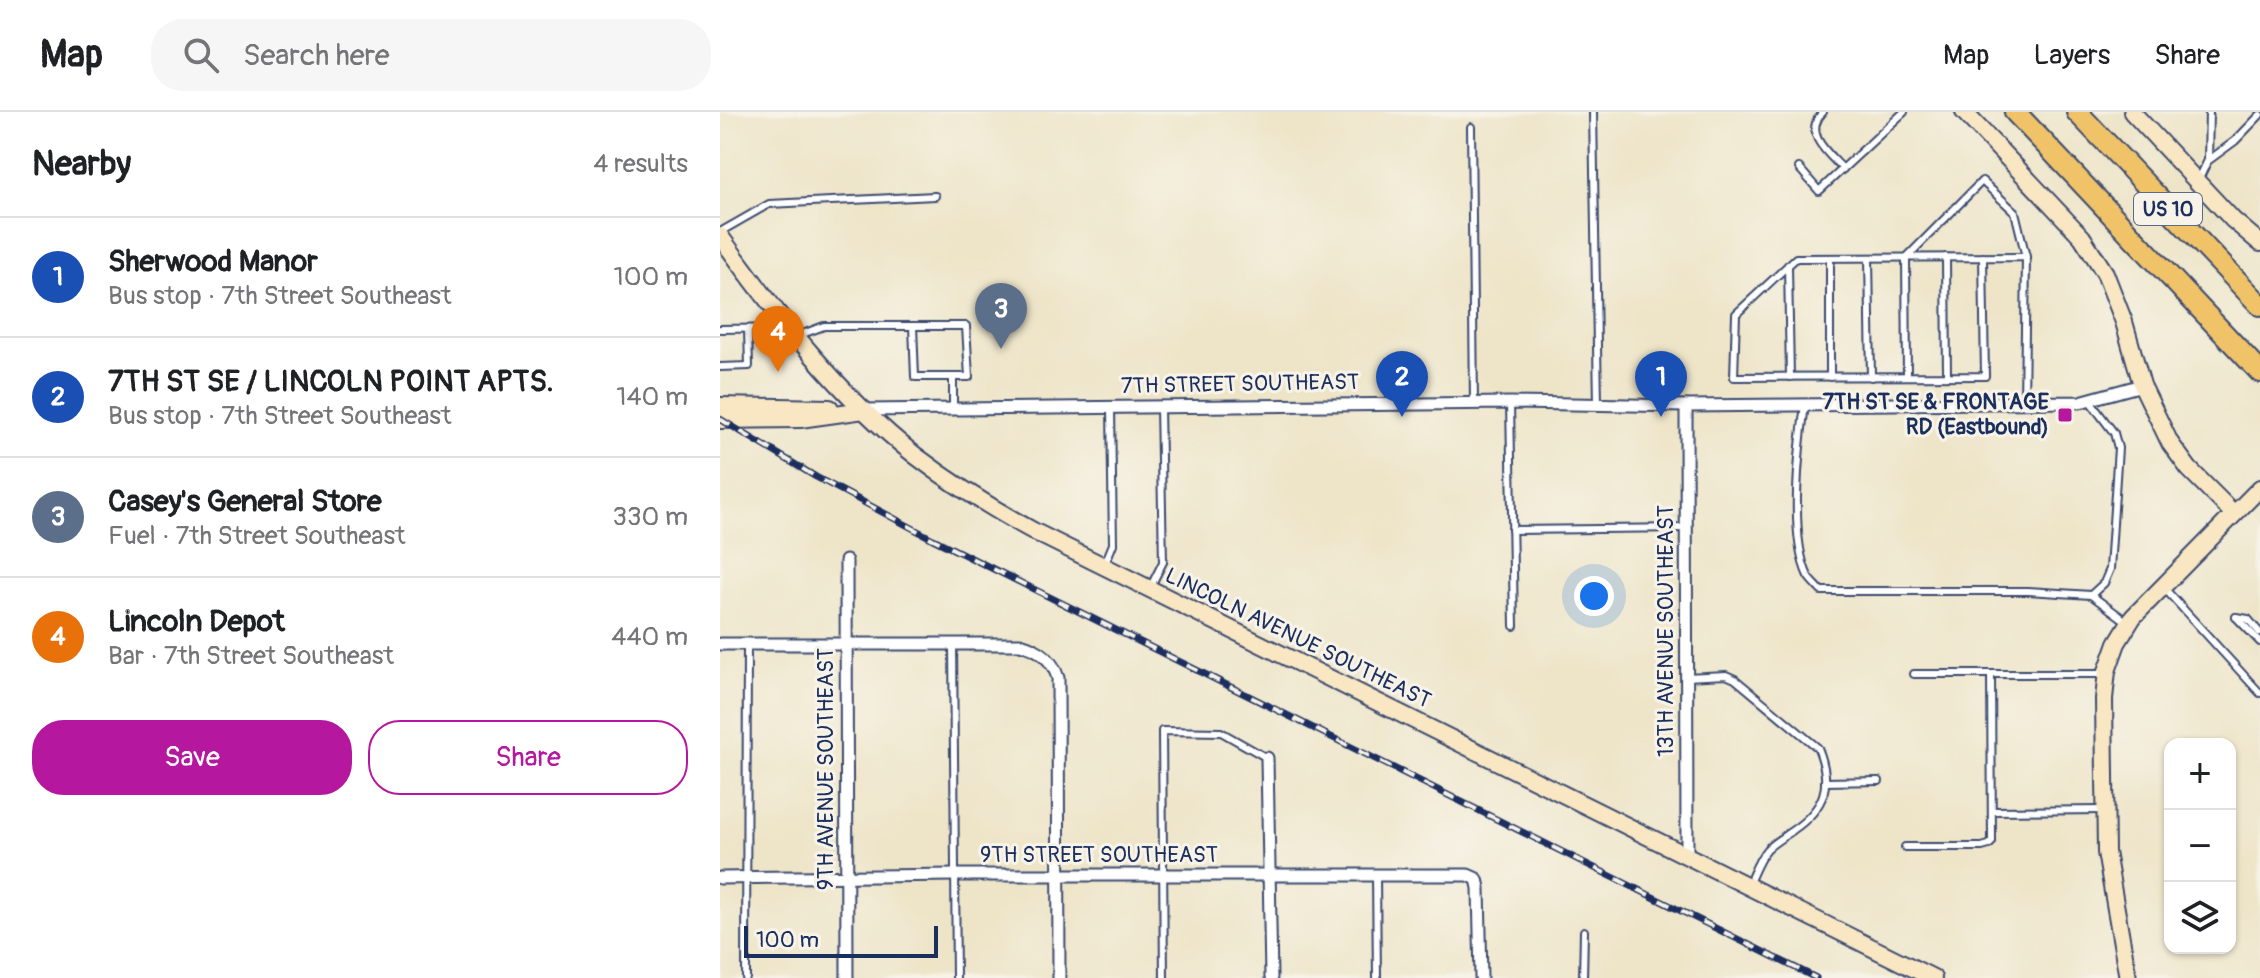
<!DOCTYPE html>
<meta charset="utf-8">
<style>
:root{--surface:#fff;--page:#f6f6f6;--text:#202124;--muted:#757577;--line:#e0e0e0;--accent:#b5179e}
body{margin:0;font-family:Pangolin,sans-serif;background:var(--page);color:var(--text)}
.controls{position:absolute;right:24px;bottom:24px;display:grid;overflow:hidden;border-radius:16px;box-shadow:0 2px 6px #0004}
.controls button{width:72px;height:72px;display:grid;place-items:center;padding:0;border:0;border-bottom:2px solid var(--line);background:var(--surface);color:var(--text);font:40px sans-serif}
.scale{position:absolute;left:24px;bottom:20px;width:194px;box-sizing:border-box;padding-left:8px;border:4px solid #1b2f5e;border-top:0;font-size:22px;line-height:28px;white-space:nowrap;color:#1b2f5e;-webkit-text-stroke:6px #f7f3e8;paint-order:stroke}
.you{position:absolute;left:874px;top:484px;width:28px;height:28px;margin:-20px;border:6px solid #fff;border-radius:50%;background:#1a73e8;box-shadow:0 0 0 12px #1a73e833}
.badge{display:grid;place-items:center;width:52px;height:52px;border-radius:50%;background:var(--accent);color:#fff;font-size:26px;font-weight:700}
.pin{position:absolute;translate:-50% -66px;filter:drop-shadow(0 2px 4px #0008)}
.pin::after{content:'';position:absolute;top:42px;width:28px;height:24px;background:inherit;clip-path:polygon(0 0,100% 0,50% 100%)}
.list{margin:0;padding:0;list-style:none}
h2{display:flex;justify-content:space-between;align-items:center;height:104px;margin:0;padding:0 32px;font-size:34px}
h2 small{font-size:26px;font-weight:400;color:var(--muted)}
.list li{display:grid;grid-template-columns:52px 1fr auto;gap:24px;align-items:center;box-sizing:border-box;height:120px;padding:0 32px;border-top:2px solid var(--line)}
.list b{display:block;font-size:30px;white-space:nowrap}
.list p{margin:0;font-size:26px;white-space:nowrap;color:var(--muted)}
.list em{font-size:26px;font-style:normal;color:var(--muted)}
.actions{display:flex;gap:16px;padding:24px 32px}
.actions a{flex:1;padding:18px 0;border:2px solid var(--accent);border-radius:32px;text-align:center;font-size:28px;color:var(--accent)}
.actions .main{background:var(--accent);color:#fff}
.icon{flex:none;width:44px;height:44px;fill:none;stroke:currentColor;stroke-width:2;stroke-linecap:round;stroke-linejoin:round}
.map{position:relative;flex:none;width:1540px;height:866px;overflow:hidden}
header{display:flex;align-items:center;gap:48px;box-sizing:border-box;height:112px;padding:0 40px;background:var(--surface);border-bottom:2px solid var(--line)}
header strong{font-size:38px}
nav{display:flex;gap:44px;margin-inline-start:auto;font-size:28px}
.search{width:560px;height:72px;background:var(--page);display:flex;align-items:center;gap:20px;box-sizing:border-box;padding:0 28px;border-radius:32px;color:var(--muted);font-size:30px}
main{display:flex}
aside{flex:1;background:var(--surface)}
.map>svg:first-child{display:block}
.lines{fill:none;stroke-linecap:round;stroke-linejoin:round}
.lane-casing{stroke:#3b4a6e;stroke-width:10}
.street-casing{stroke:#3b4a6e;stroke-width:15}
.secondary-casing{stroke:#3b4a6e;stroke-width:20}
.highway-casing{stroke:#3b4a6e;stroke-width:24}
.lane{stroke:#fff;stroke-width:6}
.street{stroke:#fff;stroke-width:11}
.secondary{stroke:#f9e7c3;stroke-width:16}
.highway{stroke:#f1c369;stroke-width:20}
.rail-casing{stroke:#1b2f5e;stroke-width:7}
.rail{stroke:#f7f3e8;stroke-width:4;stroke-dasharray:12;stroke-linecap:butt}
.poi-dot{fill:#b5179e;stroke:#f7f3e8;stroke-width:3}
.labels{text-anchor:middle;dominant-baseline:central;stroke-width:6;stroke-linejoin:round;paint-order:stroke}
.shield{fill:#f7f3e8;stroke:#5d6a87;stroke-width:2}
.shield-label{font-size:20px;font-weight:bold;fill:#1b2f5e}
.street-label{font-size:22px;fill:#1b2f5e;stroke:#f7f3e8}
.poi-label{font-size:22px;font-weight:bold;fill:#1b2f5e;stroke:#f7f3e8;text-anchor:end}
</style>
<header>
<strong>Map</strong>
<div class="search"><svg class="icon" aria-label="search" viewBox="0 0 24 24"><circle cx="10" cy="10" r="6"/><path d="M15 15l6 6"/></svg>Search here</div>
<nav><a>Map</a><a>Layers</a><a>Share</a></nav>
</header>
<main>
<aside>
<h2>Nearby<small>4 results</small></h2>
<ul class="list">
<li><span class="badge" style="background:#1a4fb4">1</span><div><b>Sherwood Manor</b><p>Bus stop · 7th Street Southeast</p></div><em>100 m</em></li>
<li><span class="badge" style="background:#1a4fb4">2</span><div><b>7TH ST SE / LINCOLN POINT APTS.</b><p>Bus stop · 7th Street Southeast</p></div><em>140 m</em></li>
<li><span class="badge" style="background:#5c6f8a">3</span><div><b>Casey's General Store</b><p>Fuel · 7th Street Southeast</p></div><em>330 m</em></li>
<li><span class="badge" style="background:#e8710a">4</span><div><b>Lincoln Depot</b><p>Bar · 7th Street Southeast</p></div><em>440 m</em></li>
</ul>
<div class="actions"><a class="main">Save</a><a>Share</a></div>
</aside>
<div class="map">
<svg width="1540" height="866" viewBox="0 0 1540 866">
<rect width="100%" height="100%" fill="#f7f3e8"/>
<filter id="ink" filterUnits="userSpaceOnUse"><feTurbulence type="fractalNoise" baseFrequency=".0125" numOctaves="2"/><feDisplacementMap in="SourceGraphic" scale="16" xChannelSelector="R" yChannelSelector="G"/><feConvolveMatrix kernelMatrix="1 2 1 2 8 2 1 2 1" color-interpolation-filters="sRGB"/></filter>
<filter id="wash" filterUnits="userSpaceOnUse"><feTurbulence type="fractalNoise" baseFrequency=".006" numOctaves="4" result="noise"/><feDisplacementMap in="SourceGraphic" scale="32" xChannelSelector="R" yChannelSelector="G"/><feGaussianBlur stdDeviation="1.8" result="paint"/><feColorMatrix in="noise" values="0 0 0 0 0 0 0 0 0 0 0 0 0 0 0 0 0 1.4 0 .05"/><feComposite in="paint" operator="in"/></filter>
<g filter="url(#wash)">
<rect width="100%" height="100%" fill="#eee5c9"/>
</g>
<g filter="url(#ink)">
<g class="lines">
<defs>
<g id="lane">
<polyline points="873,0 878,292"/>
<path d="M1103 0C1082 21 1108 41 1123 57"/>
<polyline points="751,15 754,291"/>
<polyline points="1489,48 1515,29 1540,3"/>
<polyline points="1079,56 1099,79 1184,0"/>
<polyline points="1479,67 1488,48 1489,0"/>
<polyline points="0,120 49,92 215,84"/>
<polyline points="1226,145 1227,264"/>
<polyline points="1263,145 1265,264 1014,265 1016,202 1076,146 1306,145 1304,291"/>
<polyline points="1110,146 1110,265"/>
<polyline points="1149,146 1151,265"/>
<polyline points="1068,153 1070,265"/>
<polyline points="193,214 195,265 233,265"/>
<polyline points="0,217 64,216"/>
<polyline points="77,224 104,214 246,214 249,265 233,265 233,296"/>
<polyline points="0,255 29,254 28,217"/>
<polyline points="1187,264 1186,146 1262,69 1295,100 1306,145"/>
<polyline points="1369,288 1394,321 1398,336 1390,457 1384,471 1371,483"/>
<polyline points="790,291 794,514"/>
<path d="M1085 293C1079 336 1069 425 1088 464 1091 469 1097 474 1101 479H1308L1371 483 1409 511"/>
<polyline points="792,418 966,416"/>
<polyline points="384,454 393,432 391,296"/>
<polyline points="430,476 443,450 440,295"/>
<polyline points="1444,476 1540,581"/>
<polyline points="1516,505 1540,530"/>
<polyline points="1516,505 1528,507 1540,521"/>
<polyline points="233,531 236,866"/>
<polyline points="1194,562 1383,562"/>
<path d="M966 565 1006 563 1015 567 1098 636C1113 673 1105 696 1073 718 1065 724 1054 730 1047 737 1039 746 1034 760 1029 771"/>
<polyline points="1105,670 1159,669"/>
<polyline points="1273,699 1385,698"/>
<polyline points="1185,735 1262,735 1269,733 1272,730 1271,562"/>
<polyline points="656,763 657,866"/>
<polyline points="26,866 27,532"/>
<polyline points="444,866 442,619 501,620 547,646"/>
<polyline points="863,866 864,819"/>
</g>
<g id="street">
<polyline points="966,294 967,744"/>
<polyline points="144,298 790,291 966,294 1360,290 1422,273"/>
<polyline points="126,449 127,866"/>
<path d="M0 532H300C320 537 332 547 338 566L339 866"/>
<polyline points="547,646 551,866"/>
<polyline points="0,766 235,763 748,763 757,767 759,776 761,866"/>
</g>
<g id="secondary">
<polyline points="1244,0 1362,125 1385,161 1404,210 1422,273 1450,331 1469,357 1513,401"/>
<polyline points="1412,0 1513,108 1540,131"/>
<path d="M0 124C57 203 119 284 196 344 234 373 273 397 315 420L1213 866"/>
<polyline points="0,294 110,296"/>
<polyline points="0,308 80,307 144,298"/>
<polyline points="1408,866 1386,740 1384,587 1387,559 1397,531 1413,505 1540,376"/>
</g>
<g id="highway">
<polyline points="1295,0 1540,260"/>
<polyline points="1357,0 1540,193"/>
</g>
</defs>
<use href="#lane" class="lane-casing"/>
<use href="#street" class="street-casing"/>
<use href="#secondary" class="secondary-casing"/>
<use href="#highway" class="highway-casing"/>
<use href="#lane" class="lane"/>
<use href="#street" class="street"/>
<use href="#secondary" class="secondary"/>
<use href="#highway" class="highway"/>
<defs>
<polyline id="rail" points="0,307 96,365 213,427 1096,866"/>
</defs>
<use href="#rail" class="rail-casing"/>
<use href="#rail" class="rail"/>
</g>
</g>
<rect class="poi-dot" x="1337" y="295" width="16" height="16" rx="4"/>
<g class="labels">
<rect class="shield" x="1414" y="81" width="68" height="32" rx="6"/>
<g class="shield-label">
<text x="1448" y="97">US 10</text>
</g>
<g class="street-label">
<text transform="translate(520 272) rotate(-1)">7TH STREET SOUTHEAST</text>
<text transform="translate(946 519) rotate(-90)">13TH AVENUE SOUTHEAST</text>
<text transform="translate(578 526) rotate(26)">LINCOLN AVENUE SOUTHEAST</text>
<text transform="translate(106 657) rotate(-90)">9TH AVENUE SOUTHEAST</text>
<text x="379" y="743">9TH STREET SOUTHEAST</text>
</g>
<g class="poi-label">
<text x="1329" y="290">7TH ST SE &amp; FRONTAGE<tspan x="1329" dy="25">RD (Eastbound)</tspan></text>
</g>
</g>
</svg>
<div class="controls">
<button>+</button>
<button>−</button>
<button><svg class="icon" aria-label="layers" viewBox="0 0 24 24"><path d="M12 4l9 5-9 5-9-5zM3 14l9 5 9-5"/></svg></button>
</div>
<div class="scale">100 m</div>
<div class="you"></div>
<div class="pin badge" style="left:941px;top:305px;background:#1a4fb4">1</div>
<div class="pin badge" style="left:682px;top:305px;background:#1a4fb4">2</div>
<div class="pin badge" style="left:281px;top:237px;background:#5c6f8a">3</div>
<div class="pin badge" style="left:58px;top:260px;background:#e8710a">4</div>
</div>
</main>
